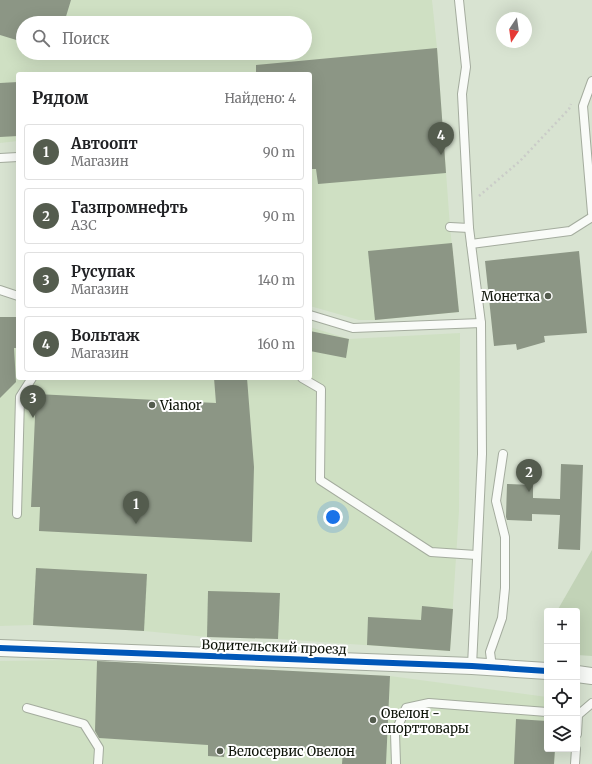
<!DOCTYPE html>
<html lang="ru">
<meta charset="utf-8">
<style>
:root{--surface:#fff;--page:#f2f2f2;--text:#202124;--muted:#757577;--line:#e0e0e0;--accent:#545c4e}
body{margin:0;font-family:Merriweather,serif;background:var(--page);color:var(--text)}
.controls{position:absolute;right:12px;bottom:12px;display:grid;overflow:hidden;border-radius:4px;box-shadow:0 4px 16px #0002}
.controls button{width:36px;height:36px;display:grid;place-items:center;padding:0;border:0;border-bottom:1px solid var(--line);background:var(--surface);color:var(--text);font:20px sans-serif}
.compass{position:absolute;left:496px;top:12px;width:36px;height:36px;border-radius:50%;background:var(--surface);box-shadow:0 4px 16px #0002;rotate:193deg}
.you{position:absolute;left:333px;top:517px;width:14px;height:14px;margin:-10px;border:3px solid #fff;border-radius:50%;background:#1a73e8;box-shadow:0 0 0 6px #1a73e833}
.badge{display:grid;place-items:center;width:26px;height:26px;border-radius:50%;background:var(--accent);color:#fff;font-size:13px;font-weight:700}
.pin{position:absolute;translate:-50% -33px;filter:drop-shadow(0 1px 2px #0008)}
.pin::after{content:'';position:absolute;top:21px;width:14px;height:12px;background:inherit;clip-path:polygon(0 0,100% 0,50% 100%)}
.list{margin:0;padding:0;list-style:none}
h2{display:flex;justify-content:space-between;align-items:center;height:52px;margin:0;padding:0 16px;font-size:17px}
h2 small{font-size:13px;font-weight:400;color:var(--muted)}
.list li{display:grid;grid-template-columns:26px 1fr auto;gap:12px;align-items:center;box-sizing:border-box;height:56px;margin:0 8px 8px;padding:0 8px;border:1px solid var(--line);border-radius:4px}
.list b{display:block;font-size:15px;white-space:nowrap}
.list p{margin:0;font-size:13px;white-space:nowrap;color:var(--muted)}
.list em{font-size:13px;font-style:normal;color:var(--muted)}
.icon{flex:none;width:22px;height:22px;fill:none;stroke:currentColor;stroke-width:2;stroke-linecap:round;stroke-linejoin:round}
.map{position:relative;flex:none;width:592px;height:764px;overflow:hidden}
.search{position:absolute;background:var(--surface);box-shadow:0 4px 16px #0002;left:16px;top:16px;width:296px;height:44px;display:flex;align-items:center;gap:10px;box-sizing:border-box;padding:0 14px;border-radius:22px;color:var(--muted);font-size:15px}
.panel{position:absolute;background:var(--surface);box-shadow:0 4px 16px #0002;left:16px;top:72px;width:296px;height:308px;border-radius:4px}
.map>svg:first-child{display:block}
.built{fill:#cfe0c3;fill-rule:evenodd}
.green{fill:#c2d3b7}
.building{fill:#8c9685}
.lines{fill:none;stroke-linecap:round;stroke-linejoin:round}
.lane-casing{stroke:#a4ac9e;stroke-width:10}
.street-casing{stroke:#a4ac9e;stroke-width:18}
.path{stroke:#caccc8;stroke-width:2.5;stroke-dasharray:2 3;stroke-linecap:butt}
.lane{stroke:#f9fbf8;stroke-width:8}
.street{stroke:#f9fbf8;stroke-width:16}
.cycleway-casing{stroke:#fff;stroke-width:8}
.cycleway{stroke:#0057b8;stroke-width:6}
.poi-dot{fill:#545c4e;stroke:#fff;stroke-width:1.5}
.labels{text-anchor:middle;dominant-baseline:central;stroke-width:4;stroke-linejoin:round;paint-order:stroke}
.poi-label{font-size:13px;fill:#0d1308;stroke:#fff;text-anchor:start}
.street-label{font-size:13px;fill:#0d1308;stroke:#fff}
</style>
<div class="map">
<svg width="592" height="764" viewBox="0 0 592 764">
<rect width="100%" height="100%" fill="#d8e3d1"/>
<g class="built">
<path d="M0 0H432L437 48 450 227 459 312 375 320H359L310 306V74H18V141L0 143ZM23 23H305V53H23Z"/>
<polygon points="0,317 18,317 18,378 310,378 310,327 349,339 460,333 459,511 450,651 278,639 207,637 144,631 33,625 0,626"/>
<polygon points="72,660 390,676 547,697 547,749 555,749 554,764 0,764 0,661"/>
</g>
<polygon class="green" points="592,550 592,656 577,655 577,611 557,611"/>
<g class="building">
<polygon points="0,0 71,0 64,23 23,23 23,42 0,35"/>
<polygon points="437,48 446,173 318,184 316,169 310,169 310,74 256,74 256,65"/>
<polygon points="18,82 18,136 0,137 0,83"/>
<polygon points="452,243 459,312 375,320 368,251"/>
<polygon points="579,251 587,333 544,336 545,342 517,350 516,344 494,346 485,261"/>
<polygon points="0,317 18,317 18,348 14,348 16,382 0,398"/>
<polygon points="310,331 349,339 346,358 310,351"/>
<polygon points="214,378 247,378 254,467 252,542 39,531 40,507 31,507 36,394 216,403"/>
<polygon points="561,464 583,465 580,550 558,549 560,515 532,514 532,521 507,520 506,517 507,484 533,485 533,498 560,499"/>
<polygon points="36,568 147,574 144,631 33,625"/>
<polygon points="208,591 280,593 278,639 207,637"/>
<polygon points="422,606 453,609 450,651 367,645 368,617 421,620"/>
<polygon points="97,661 390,676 386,764 342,764 343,751 226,745 224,757 208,756 208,745 99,738 95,731"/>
<polygon points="516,719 547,721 547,749 555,749 554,764 514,764"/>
</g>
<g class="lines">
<defs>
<g id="lane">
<polyline points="459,0 466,67 462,94 469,228 481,323 482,454 472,666"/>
<polyline points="592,81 583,106 592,213"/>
<polyline points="0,158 18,157"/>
<polyline points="450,227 469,228"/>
<polyline points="471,244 570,231 592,217"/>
<polyline points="0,290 18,296"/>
<polyline points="310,315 353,328 481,323"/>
<polyline points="302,378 321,389 320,480 431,552 476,555"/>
<polyline points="17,514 20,397 32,378"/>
<polyline points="492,667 490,652 502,618 505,588 505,537 496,501 503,454"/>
<polyline points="27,708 84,724 99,748 98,764"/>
<polyline points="577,734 578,715 592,703"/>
<polyline points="396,764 395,733 406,708 429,703 547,712"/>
<polyline points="575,764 576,749"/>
</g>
<g id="street">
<polyline points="0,648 472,666 547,671"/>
<polyline points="577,674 592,676"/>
</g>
</defs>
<use href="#lane" class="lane-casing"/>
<use href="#street" class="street-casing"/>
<polyline class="path" points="479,196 520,161 569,109 571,104"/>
<use href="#lane" class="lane"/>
<use href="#street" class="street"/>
<defs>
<polyline id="cycleway" points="0,648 472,666 547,671"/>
</defs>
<use href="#cycleway" class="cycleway-casing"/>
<use href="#cycleway" class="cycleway"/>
</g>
<g class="poi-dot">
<circle cx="548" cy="296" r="4"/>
<circle cx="152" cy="405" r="4"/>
<circle cx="373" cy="720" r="4"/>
<circle cx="220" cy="751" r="4"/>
</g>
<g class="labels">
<g class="poi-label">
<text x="540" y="296" text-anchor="end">Монетка</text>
<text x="160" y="405">Vianor</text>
<text x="381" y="713">Овелон -<tspan x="381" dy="15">спорттовары</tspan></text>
<text x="228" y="751">Велосервис Овелон</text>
</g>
<g class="street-label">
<text transform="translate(274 647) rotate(2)">Водительский проезд</text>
</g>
</g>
</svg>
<div class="controls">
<button>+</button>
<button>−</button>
<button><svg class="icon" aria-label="locate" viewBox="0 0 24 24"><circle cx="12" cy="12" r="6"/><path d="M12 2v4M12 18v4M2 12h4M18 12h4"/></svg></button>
<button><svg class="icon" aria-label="layers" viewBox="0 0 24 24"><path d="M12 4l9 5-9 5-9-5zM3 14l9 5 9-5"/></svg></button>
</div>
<svg class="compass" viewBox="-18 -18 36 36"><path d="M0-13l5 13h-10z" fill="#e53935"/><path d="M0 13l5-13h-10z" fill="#757577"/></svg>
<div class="you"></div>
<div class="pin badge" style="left:136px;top:524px">1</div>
<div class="pin badge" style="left:529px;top:492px">2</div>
<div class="pin badge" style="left:33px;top:418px">3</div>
<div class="pin badge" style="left:441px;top:155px">4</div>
<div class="search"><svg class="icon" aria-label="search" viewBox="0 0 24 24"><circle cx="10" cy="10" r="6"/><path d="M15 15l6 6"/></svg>Поиск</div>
<section class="panel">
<h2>Рядом<small>Найдено: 4</small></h2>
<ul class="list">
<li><span class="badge">1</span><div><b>Автоопт</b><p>Магазин</p></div><em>90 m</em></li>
<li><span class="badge">2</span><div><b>Газпромнефть</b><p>АЗС</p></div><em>90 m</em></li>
<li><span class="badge">3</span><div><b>Русупак</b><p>Магазин</p></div><em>140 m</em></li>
<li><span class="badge">4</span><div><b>Вольтаж</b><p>Магазин</p></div><em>160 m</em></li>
</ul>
</section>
</div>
